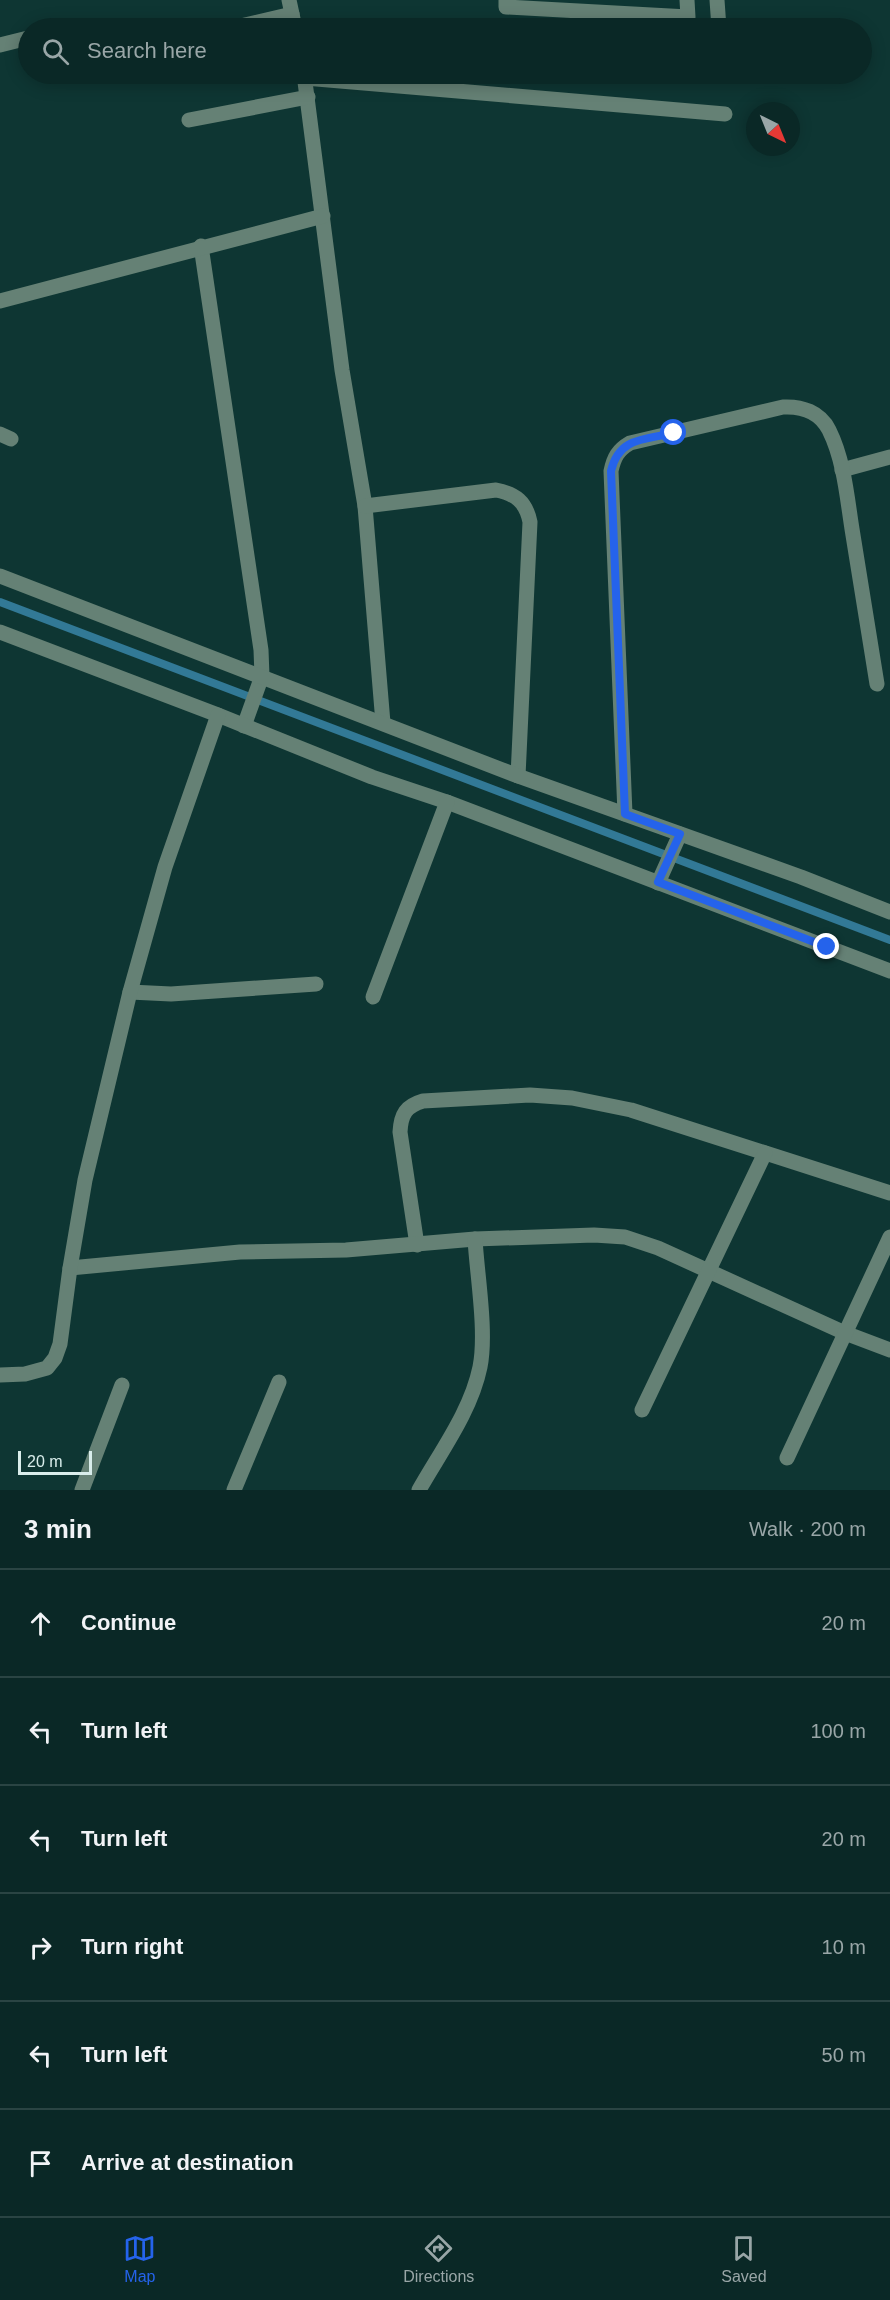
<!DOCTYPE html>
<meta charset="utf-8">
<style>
:root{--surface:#0a2826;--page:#13302e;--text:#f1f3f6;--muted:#99a6a7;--line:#2a4443;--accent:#2563eb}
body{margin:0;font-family:Arial,sans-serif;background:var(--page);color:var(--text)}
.compass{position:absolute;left:746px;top:102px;width:54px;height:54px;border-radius:50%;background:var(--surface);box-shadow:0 3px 15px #0003;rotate:137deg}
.scale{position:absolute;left:18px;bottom:15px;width:74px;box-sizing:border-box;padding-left:6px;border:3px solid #d9edeb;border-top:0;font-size:16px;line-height:21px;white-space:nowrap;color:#d9edeb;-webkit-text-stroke:4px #0e3633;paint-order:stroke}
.stop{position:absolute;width:18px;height:18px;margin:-14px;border:4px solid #2563eb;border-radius:50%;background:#fff}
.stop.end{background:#2563eb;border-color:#fff;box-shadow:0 2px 6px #0008}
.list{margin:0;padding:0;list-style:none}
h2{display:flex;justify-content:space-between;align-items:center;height:78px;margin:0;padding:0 24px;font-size:26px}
h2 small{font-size:20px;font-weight:400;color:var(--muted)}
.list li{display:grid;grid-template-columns:39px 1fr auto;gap:18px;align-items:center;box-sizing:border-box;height:108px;padding:0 24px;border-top:2px solid var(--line)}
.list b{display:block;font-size:22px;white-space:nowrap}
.list em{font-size:20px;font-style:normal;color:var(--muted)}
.icon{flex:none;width:33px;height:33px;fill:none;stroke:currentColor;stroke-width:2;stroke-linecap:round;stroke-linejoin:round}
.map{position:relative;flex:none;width:890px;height:1490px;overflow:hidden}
.search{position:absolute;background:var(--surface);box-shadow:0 3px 15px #0003;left:18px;right:18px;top:18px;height:66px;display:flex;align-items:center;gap:15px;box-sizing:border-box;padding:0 21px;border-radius:33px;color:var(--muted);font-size:22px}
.sheet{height:726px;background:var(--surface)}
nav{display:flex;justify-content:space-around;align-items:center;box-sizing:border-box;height:84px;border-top:2px solid var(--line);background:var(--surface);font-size:16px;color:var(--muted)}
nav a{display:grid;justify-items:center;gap:3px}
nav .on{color:var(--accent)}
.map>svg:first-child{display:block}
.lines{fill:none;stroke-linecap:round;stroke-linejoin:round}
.stream{stroke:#327996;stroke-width:8}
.minor{stroke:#658175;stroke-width:15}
.route{stroke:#2563eb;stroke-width:8}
</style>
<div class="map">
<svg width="890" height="1490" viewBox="0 0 890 1490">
<rect width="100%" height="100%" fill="#0e3633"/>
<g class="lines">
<polyline class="stream" points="0,602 890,940"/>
<g class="minor">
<polyline points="289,0 295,28"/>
<polyline points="506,0 506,7 688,17 687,0"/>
<polyline points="717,0 719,28"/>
<polyline points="232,28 292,14"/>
<polyline points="0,45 28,38"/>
<polyline points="304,74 342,370 365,506 383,723"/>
<polyline points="305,78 725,114"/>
<polyline points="189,120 308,97"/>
<polyline points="201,246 261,650 262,676 244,726"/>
<polyline points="0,301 323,216"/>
<polyline points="0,434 11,439"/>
<polyline points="842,470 890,457"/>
<path d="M365 506 496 490C516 494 526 502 530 522L518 776"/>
<polyline points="0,576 518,776 801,877 890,912"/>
<polyline points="0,632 218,715 372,777 447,802 890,971"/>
<path d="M625 814 611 471C614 457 618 450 630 443L783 407C802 406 820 412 829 430 844 460 847 497 852 529 860 581 869 632 877 684"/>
<polyline points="658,883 680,834"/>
<polyline points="130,992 171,994 316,984"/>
<polyline points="373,997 447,802"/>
<path d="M417 1245 400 1132C401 1114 406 1106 423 1101L530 1095 572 1098 631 1110 890 1193"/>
<polyline points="70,1268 240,1252 346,1250 475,1239 594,1235 625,1237 658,1248 845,1333 890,1350"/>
<polyline points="0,1375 25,1374 47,1368 55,1358 60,1344 70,1268 85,1180 130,992 165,867 218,715"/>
<polyline points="642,1410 765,1153"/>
<polyline points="787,1458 890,1237"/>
<polyline points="82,1490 122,1385"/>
<polyline points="234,1490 279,1382"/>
<path d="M419 1490C441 1451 471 1411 480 1367 487 1332 477 1275 475 1239"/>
</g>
</g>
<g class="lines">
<path class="route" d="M674 433C644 440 619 437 611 471L625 814 680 834 658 882 827 947"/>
</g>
</svg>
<svg class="compass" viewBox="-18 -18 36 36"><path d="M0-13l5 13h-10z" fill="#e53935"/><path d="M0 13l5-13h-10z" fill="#99a6a7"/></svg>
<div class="scale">20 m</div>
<div class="stop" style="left:674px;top:433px"></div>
<div class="stop end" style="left:827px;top:947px"></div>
<div class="search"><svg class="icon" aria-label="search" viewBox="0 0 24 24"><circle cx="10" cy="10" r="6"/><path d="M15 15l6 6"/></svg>Search here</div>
</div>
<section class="sheet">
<h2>3 min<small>Walk · 200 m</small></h2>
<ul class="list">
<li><svg class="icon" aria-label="ahead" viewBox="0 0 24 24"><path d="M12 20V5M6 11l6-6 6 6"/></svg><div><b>Continue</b></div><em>20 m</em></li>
<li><svg class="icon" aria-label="left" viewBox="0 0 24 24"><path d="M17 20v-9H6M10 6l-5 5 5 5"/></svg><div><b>Turn left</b></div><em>100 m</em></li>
<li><svg class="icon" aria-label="left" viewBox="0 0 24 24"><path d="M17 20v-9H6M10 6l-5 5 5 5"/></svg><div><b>Turn left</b></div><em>20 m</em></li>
<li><svg class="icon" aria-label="right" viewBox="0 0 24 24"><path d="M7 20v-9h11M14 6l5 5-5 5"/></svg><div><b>Turn right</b></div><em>10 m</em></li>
<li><svg class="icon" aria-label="left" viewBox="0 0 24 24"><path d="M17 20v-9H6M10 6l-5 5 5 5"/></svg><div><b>Turn left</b></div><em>50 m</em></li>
<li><svg class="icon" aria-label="arrive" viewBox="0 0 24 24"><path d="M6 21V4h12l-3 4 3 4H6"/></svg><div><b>Arrive at destination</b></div></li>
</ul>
</section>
<nav>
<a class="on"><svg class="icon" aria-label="map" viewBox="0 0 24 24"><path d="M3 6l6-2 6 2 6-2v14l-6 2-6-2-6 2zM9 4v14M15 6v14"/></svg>Map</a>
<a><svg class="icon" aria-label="directions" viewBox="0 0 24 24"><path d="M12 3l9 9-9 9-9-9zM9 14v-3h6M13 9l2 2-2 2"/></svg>Directions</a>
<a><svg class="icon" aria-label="saved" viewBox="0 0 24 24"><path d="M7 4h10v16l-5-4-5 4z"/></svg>Saved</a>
</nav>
